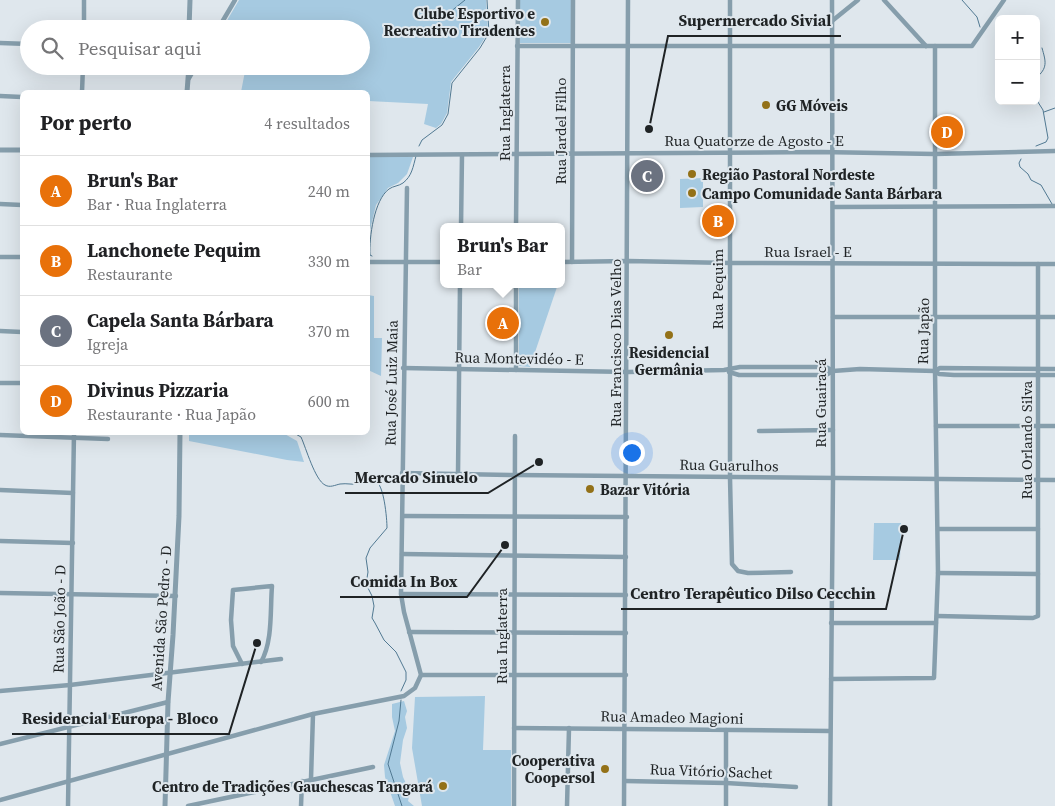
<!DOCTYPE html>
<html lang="pt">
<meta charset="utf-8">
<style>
:root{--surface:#fff;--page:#f6f6f6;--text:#202124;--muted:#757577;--line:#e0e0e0;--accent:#2563eb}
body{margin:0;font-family:"Source Serif 4",serif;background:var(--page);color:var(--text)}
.controls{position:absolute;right:15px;top:15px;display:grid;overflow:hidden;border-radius:8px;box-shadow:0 5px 20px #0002}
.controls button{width:45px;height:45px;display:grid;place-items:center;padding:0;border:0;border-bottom:1px solid var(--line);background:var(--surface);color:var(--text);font:25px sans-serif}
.you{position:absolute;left:631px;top:452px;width:18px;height:18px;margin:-12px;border:4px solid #fff;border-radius:50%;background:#1a73e8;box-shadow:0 0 0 8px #1a73e833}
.badge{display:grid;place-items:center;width:32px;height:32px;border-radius:50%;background:var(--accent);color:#fff;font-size:16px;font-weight:700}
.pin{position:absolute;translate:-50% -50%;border:2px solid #fff;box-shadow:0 1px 5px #0006}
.popup{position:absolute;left:440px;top:223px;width:125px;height:65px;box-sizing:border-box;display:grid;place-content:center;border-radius:8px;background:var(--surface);filter:drop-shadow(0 1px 4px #0005);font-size:16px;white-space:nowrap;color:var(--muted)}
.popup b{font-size:19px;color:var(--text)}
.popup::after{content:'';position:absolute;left:50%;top:100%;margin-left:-10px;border:10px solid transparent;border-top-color:var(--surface)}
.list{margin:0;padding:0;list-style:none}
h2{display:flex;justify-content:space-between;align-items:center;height:65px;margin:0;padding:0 20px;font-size:21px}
h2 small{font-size:16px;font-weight:400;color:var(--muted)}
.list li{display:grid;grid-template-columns:32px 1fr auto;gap:15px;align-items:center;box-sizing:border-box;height:70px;padding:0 20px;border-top:1px solid var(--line)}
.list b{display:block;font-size:19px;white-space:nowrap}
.list p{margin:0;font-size:16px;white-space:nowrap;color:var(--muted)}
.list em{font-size:16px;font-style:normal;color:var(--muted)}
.icon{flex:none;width:28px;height:28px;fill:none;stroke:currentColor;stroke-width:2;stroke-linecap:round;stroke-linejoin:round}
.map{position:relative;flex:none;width:1055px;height:806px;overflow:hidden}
.search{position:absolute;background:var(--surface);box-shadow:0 5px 20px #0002;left:20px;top:20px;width:350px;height:55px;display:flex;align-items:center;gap:12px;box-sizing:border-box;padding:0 18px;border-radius:28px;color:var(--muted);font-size:19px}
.panel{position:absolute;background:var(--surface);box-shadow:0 5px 20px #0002;left:20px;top:90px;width:350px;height:345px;border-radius:8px}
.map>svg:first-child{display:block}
.green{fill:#a6cae1}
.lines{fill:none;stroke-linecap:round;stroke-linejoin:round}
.stream{stroke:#517992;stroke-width:1}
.minor{stroke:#869eac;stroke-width:4.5}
.tertiary{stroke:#869eac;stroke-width:5}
.poi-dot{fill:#937118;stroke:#dfe7ed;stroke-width:2}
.labels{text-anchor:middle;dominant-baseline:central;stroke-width:4;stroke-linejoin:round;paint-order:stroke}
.poi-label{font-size:15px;font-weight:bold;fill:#1f2325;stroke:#dfe7ed;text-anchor:start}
.street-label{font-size:15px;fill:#1f2325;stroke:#dfe7ed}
.leader{fill:none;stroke:#1f2325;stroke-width:2}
.callout-dot{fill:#1f2325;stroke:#dfe7ed;stroke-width:2}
.callout-label{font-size:16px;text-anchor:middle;font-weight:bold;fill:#1f2325;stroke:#dfe7ed;stroke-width:4;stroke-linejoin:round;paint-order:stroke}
</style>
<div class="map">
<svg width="1055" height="806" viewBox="0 0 1055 806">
<rect width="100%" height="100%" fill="#dfe7ed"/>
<g class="green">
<polygon points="239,0 486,0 488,33 479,47 451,82 447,113 441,124 436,128 424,124 428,104 368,101 368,92 241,92 246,66 361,66 361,29 222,29"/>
<rect x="520" y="0" width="51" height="43"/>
<polygon points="368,157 413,157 407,174 398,183 388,188 376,205 368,238"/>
<polygon points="703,178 703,207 680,208 680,179"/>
<polygon points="519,284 558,284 530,367 519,366"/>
<polygon points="368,295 374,296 374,338 382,338 381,376 368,370"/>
<polygon points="189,433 283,433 297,441 304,462 287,460 189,441"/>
<polygon points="874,523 901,523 900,560 873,560"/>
<polygon points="485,696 483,750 511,750 511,806 422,806 412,748 415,697"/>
<polygon points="404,701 407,711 405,717 407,728 403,740 400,763 403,777 410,792 408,801 414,806 395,806 385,777 384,765 395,731 392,717 392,704"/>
</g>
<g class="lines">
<g class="stream">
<polyline points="962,0 977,17 980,27"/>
<polyline points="439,21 465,0"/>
<path d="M1036 78C1048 68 1046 62 1042 48"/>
<polyline points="1044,112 1055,108"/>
<polyline points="419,146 422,140 442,125 448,114 452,83 480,48 489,33 487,0"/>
<polyline points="1036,146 1046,142 1048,138 1043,110 1036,99"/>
<polyline points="1021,159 1019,163 1020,167 1028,174 1031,180 1041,185 1052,204"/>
<path d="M372 256 370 255C369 238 374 200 389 189 393 186 399 186 403 183 412 176 413 167 416 156"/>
<path d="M292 432 301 437C306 448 315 480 325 485 330 488 335 485 340 484 347 483 353 485 360 484 364 484 371 480 375 481 384 483 387 519 387 528L370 548 366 558 368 572 366 584 372 596 374 606 372 618 375 623 384 640 396 652 406 672V680L401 691"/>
<polyline points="401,700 399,721 388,764 402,806"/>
</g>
<g class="minor">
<polyline points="730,0 730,478 732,564 738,571 748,573 791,572"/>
<polyline points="884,0 926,46"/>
<polyline points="832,21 858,0"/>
<polyline points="84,29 84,0"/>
<polyline points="218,29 235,0"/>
<polyline points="0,43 29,44"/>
<polyline points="517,46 972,46 1004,0"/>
<polyline points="189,78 196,66"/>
<polyline points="82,92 83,66"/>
<polyline points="0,96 22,97"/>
<polyline points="368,155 821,152 935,154 1055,151"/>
<polyline points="0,204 22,205"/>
<polyline points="833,207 1055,206"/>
<polyline points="461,227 462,155"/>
<polyline points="516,227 518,0"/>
<polyline points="0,257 22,257"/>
<polyline points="368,262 444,262"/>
<polyline points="562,262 628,261 730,263 1055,264"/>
<polyline points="572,262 573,0"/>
<polyline points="516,284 516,370"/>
<polyline points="833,317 1055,317"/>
<polyline points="0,331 22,332"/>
<polyline points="403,368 628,372 724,370 740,367 826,367 833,371 860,369 935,371 939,374 954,375 1055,375"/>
<polyline points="935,371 940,368 1055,369"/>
<polyline points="729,372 739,375 826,375 833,371"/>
<polyline points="0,383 22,383"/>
<polyline points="936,426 1055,426"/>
<polyline points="759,431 833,430"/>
<polyline points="0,435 108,439"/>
<polyline points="402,473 514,475 1055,480"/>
<polyline points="458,474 460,284"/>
<polyline points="0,490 73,493"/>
<polyline points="403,516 627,517"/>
<polyline points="938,529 1038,529"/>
<polyline points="0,541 73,543"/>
<polyline points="402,554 626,557"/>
<polyline points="938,573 1038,574"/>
<polyline points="0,593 176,596"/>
<polyline points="401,594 626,595"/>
<polyline points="937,616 1033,618 1038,616 1038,264"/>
<polyline points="831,623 936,623"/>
<polyline points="409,632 626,633"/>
<path d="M242 664 233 646 231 620 233 590 272 586C270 610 273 641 261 662"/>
<polyline points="421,675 626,675"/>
<polyline points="831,679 934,678 938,573 935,370 935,46"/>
<polyline points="0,691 70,685 281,659"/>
<polyline points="514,728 830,731"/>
<polyline points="0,744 168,702"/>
<polyline points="311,779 313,714"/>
<polyline points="625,781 726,783 796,787"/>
<polyline points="0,800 313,714 404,696 415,688 421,675 404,612 401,594 407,188"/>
<polyline points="68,806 74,432"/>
<polyline points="188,806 373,767"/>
<polyline points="301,806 302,781"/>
<polyline points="514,806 515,436"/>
<polyline points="567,806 569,728"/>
<polyline points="624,806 628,0"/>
<polyline points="726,806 726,730"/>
<polyline points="830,806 833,479 832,0"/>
</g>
<g class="tertiary">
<polyline points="189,29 190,0"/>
<polyline points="187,92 189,66"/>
<polyline points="0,150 22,150"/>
<polyline points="165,806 168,702 173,635 179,516 180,432"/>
</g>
</g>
<g class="poi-dot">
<circle cx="545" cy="22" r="5"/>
<circle cx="766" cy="105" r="5"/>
<circle cx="692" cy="174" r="5"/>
<circle cx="692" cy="193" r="5"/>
<circle cx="669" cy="335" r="5"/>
<circle cx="590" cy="489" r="5"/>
<circle cx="605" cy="769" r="5"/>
<circle cx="443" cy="786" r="5"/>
</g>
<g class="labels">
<g class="poi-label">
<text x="535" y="13" text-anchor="end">Clube Esportivo e<tspan x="535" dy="17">Recreativo Tiradentes</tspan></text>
<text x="776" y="105">GG Móveis</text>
<text x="702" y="174">Região Pastoral Nordeste</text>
<text x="702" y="193">Campo Comunidade Santa Bárbara</text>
<text x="669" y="352" text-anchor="middle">Residencial<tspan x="669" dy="17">Germânia</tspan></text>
<text x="600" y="489">Bazar Vitória</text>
<text x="595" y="760" text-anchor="end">Cooperativa<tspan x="595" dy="17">Coopersol</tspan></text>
<text x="433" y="786" text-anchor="end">Centro de Tradições Gauchescas Tangará</text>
</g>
<g class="street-label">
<text transform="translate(504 113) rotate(-90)">Rua Inglaterra</text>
<text transform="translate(560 131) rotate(-90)">Rua Jardel Filho</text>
<text x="754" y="140">Rua Quatorze de Agosto - E</text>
<text x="808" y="251">Rua Israel - E</text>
<text transform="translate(717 289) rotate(-90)">Rua Pequim</text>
<text transform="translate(923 331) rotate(-89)">Rua Japão</text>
<text transform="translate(615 343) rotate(-90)">Rua Francisco Dias Velho</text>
<text transform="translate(519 358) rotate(1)">Rua Montevidéo - E</text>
<text transform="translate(391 383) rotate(-89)">Rua José Luiz Maia</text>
<text transform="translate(820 403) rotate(-90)">Rua Guairacá</text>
<text transform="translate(1026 440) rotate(-90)">Rua Orlando Silva</text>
<text transform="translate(729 465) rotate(1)">Rua Guarulhos</text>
<text transform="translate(161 618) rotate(-86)">Avenida São Pedro - D</text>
<text transform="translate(59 619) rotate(-89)">Rua São João - D</text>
<text transform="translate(501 636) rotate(-90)">Rua Inglaterra</text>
<text transform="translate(672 717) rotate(1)">Rua Amadeo Magioni</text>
<text transform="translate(711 771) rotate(2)">Rua Vitório Sachet</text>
</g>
</g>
<path class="leader" d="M649 129L668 36H841M539 462L488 493H345M505 545L467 597H340M904 529L886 609H621M257 643L229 734H12"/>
<g class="callout-dot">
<circle cx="649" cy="129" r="5"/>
<circle cx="539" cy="462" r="5"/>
<circle cx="505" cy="545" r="5"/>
<circle cx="904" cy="529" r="5"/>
<circle cx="257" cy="643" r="5"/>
</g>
<g class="callout-label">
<text x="755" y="26">Supermercado Sivial</text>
<text x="416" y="483">Mercado Sinuelo</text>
<text x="404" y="587">Comida In Box</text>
<text x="753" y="599">Centro Terapêutico Dilso Cecchin</text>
<text x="120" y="724">Residencial Europa - Bloco</text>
</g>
</svg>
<div class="controls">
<button>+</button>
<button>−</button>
</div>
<div class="you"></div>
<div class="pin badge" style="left:503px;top:323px;background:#e8710a">A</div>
<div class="popup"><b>Brun's Bar</b>Bar</div>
<div class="pin badge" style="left:718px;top:221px;background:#e8710a">B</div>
<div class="pin badge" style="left:647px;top:176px;background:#6b7280">C</div>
<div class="pin badge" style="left:947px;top:132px;background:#e8710a">D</div>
<div class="search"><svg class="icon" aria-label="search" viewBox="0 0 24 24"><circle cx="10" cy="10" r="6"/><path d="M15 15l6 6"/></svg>Pesquisar aqui</div>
<section class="panel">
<h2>Por perto<small>4 resultados</small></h2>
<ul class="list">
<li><span class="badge" style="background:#e8710a">A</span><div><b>Brun's Bar</b><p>Bar · Rua Inglaterra</p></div><em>240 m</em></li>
<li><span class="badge" style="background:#e8710a">B</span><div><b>Lanchonete Pequim</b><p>Restaurante</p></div><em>330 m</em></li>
<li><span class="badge" style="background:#6b7280">C</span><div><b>Capela Santa Bárbara</b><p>Igreja</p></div><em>370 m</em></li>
<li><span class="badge" style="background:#e8710a">D</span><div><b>Divinus Pizzaria</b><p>Restaurante · Rua Japão</p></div><em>600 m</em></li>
</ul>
</section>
</div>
